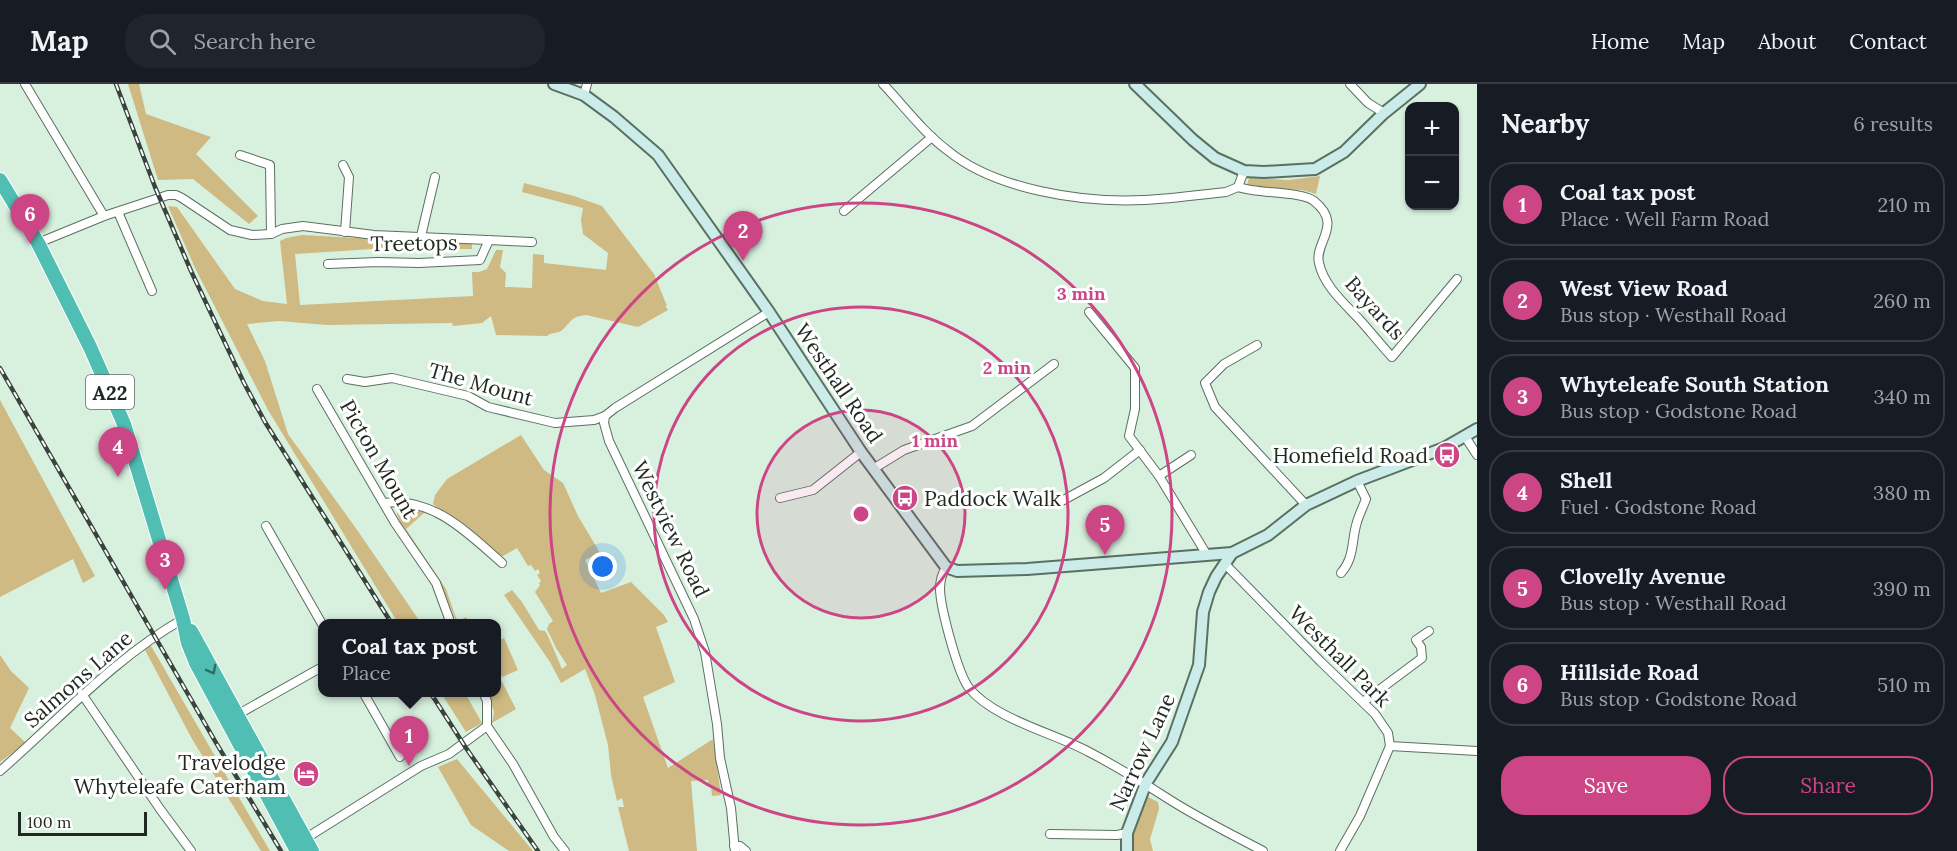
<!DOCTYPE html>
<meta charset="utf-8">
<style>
:root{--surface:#171b24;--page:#20242c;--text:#f1f3f6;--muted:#9ea1a6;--line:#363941;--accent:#cc4686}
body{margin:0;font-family:Lora,serif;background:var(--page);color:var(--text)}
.controls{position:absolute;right:18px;top:18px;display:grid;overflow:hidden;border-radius:12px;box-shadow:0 2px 4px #0004}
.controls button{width:54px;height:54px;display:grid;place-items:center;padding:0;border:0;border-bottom:2px solid var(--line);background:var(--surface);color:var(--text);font:30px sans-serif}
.scale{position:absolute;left:18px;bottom:15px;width:129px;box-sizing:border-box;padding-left:6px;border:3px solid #1f2922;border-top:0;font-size:16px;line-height:21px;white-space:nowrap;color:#1f2922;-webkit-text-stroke:4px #fff;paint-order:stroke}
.you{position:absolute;left:603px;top:483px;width:21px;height:21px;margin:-15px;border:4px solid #fff;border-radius:50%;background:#1a73e8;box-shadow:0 0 0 9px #1a73e833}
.badge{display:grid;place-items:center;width:39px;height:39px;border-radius:50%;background:var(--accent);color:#fff;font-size:20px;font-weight:700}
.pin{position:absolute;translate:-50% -50px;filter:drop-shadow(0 2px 3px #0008)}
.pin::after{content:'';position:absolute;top:32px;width:21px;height:18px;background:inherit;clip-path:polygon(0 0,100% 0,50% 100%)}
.popup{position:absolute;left:318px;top:535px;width:183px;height:78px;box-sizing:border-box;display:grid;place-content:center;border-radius:12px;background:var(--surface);filter:drop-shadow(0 2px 4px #0005);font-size:20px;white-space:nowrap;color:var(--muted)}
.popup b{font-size:22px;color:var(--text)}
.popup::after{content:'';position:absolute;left:50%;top:100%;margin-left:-12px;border:12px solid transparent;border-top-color:var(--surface)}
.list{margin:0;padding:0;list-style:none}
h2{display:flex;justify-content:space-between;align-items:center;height:78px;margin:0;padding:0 24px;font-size:26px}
h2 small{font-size:20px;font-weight:400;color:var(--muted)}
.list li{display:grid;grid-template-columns:39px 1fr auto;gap:18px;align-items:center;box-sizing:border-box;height:84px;margin:0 12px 12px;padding:0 12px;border:2px solid var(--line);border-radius:24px}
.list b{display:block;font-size:22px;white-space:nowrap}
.list p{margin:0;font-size:20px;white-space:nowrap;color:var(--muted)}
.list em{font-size:20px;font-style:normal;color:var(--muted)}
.actions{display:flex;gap:12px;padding:18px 24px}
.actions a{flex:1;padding:14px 0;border:2px solid var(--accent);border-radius:24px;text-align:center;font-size:21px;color:var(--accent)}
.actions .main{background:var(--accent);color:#fff}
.icon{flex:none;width:33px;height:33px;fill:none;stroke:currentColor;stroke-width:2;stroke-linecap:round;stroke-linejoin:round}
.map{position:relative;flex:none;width:1477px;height:767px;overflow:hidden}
header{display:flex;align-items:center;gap:36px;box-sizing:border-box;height:84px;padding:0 30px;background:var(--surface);border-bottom:2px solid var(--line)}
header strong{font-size:28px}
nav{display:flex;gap:33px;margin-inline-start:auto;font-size:21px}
.search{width:420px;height:54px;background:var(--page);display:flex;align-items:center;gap:15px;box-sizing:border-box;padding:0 21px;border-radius:24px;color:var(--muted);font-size:22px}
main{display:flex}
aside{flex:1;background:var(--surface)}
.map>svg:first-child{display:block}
.green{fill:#ceba82}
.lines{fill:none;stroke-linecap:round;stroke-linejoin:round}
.street-casing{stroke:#5a7061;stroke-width:10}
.secondary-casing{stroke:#5a7061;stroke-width:14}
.highway-casing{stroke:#fff;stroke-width:16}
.street{stroke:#fff;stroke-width:8}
.secondary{stroke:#cbece8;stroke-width:10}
.highway{stroke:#51beb3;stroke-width:14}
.rail-casing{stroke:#38443c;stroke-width:4.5}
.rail{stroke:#fff;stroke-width:2;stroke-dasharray:7;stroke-linecap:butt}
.oneway{stroke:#366c63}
.ring{fill:none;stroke:#cc4686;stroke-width:3}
.labels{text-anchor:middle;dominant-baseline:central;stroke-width:6;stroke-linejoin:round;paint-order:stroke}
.shield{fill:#fff;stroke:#626964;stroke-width:1.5}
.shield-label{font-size:20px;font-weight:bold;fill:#1f2922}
.street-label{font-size:21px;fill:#1f2922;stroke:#fff}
.poi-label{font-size:21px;fill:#1f2922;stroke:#fff;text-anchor:end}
.centre{fill:#cc4686;stroke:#fff;stroke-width:3}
.ring-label{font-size:18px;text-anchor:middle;font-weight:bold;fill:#cc4686;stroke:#fff;stroke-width:6;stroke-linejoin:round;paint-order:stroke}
</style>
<header>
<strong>Map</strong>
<div class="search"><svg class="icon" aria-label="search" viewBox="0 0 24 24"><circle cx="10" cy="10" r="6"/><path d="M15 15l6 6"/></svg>Search here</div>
<nav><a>Home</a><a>Map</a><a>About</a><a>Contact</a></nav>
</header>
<main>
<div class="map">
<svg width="1477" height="767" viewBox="0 0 1477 767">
<rect width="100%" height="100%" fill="#d8f1df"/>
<g class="green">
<polygon points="128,0 139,0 146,30 211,53 196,70 258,132 249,140 193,95 158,96"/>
<polygon points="1320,92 1316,110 1302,106 1251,104 1247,101 1249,94 1288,96"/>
<path d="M524 99 574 112 602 122 654 190 667 222H665L668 226 638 243 586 231C568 233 571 240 561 247 555 250 551 248 547 252L496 251 491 232 482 239 453 242 452 239 327 241 279 237 247 240 265 277 288 350 355 443 421 539H398L268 326 195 184 168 122 177 123 235 205 263 217 287 220 280 157 286 154 302 151 472 160V165H373L295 170 300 221 473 212 472 188H479L487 185 496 166H503L500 183 506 189 505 203 532 204 533 170 544 171V179L606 186 608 169 583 150 581 136 583 124 522 108Z"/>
<polygon points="0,316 95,492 83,499 73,475 0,513"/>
<polygon points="521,351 544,386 563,399 578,432 600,469 585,476 601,509 631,498 664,531 668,538 656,543 675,598 643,613 668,684 713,655 721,711 712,712 711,702 708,702 708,696 691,697 697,767 629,767 618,723 624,723 622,714 617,717 611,691 608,661 595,611 585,585 561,599 550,578 504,511 512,506 522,518 539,546 545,547 548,552 562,585 567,581 556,564 547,545 549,540 553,537 535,508 540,501 539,499 541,497 537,491 540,489 538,485 535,487 531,481 528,482 517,464 503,472 500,471 468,443 439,426 433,420 435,411 447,395"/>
<polygon points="399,422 426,428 424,429 406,445 446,505 456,534 459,537 466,533 470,539 457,539 443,505 400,439 397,430"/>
<polygon points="504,554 518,586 502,593 496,580 496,558"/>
<polygon points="150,560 270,767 261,767 192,655 145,566"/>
<polygon points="0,571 11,587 29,604 10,644 26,659 0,678"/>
<polygon points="496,586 516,625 492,639 494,628 488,609 496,608"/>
<polygon points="441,609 465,609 482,639 466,648"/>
<polygon points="457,675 528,761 533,767 509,767 471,741 438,683"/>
<polygon points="1148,713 1158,718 1159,725 1150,755 1153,767 1133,767 1133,749 1145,715"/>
</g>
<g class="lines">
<defs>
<g id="street">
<polyline points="25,0 104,132"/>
<path d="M883 0C904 22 923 48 947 66 995 106 1083 119 1144 116 1171 115 1198 111 1226 108L1238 103 1244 87"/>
<polyline points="1350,0 1368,19 1384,29"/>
<polyline points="584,11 587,0"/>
<polyline points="240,71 270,81 271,150"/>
<polyline points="343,81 349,93 345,148"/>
<path d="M1238 103C1258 110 1301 107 1314 117 1344 141 1314 158 1319 179 1324 202 1344 219 1359 235 1370 247 1380 260 1392 273L1457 195"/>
<polyline points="844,127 932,53"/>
<polyline points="118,128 152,207"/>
<polyline points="421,152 435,93"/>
<polyline points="38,159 104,132 168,111 176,111 182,114 230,146 252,151 271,150 282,145 303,142 374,151 532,158"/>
<polyline points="328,180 378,178 419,179 480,176 489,156"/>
<polyline points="1089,228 1135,284 1135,325 1129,352 1159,392 1207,471"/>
<polyline points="1257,261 1224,280 1205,299 1215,323 1306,421"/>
<polyline points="347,295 365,298 392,294 468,312 488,323 555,339 594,336 605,332"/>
<polyline points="317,305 395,439 436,499 451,540"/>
<polyline points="1466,354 1477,371"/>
<polyline points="873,385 904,366 972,342 1054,280"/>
<polyline points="1159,392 1191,371"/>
<polyline points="780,414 813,406 861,368"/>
<path d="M384 419C432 412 468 449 502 479"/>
<polyline points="1058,419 1104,394 1140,366"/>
<polyline points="266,442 322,540"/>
<polyline points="1225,480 1321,578 1375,630 1388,649 1390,662 1360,732 1340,767"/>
<path d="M946 483C942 490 940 495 940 504 940 523 958 590 969 604 994 635 1054 649 1089 668 1116 682 1142 698 1167 714 1198 734 1231 750 1263 767"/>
<path d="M1341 489C1355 473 1351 457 1357 438 1359 431 1363 423 1366 415L1357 397"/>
<polyline points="363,608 400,673"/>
<polyline points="483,608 487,617 487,642 513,680 554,753 565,767"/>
<polyline points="82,610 160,725 191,767"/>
<polyline points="1363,618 1422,574 1421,563 1416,556 1429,547"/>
<polyline points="235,632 322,583"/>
<polyline points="1390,662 1477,667"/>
<path d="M0 687C60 635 113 575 183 535"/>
<polyline points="1050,750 1117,751 1127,749"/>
<polyline points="303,756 421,682 449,670 487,642"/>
<polyline points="734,762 740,762 746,767"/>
<polyline points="735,767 731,724 720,674 717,640 705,568 694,535 609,357 604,339 605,332 615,324 769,228"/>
</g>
<g id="secondary">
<polyline points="554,0 584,11 614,33 658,71 769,228 861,368 946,483 957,487 1027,485 1232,469 1268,451 1306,421 1357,397 1444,364 1477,345"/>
<polyline points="1135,0 1193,56 1215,74 1244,87 1264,88 1315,85 1344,68 1384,29 1420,0"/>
<polyline points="1127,767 1127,749 1146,699 1172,658 1199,581 1203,528 1209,508 1216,493 1232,469"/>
</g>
<g id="highway">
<polyline points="0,96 38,159 90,263 124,340 183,535 188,559 196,579 297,767"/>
<polyline points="191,547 312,767"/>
</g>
</defs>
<use href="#street" class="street-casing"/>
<use href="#secondary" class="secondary-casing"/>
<use href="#highway" class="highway-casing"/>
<use href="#street" class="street"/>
<use href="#secondary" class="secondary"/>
<use href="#highway" class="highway"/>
<defs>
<g id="rail">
<polyline points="116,0 155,103 191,187 244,299 265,338 392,540"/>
<polyline points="0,284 215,657 281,767"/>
<polyline points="430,608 466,664 538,767"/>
</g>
</defs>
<use href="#rail" class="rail-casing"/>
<use href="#rail" class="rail"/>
</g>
<defs><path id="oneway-chevron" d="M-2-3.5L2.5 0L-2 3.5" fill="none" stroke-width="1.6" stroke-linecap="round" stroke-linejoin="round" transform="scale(1.5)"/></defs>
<use class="oneway" href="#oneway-chevron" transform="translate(212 586) rotate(62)"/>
<circle cx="861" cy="430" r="104" fill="#cc4686" fill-opacity=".12"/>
<g class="ring">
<circle cx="861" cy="430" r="104"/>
<circle cx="861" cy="430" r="207"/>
<circle cx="861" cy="430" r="311"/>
</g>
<defs>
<symbol id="bus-disc" viewBox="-11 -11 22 22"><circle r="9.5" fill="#cc4686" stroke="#fff"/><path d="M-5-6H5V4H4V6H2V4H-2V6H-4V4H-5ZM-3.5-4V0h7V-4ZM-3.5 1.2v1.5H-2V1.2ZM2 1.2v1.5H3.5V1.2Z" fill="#fff"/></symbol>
<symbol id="hotel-disc" viewBox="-11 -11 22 22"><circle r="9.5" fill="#cc4686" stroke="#fff"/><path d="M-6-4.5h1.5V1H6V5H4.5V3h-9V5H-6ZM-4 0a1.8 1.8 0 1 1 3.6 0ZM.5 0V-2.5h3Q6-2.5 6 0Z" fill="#fff"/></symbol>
</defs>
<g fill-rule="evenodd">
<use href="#bus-disc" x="1432" y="356" width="30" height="30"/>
<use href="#bus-disc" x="890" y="399" width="30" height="30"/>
<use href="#hotel-disc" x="291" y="675" width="30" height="30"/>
</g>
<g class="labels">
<rect class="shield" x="86" y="291" width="48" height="34" rx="4.5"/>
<g class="shield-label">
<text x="110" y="308">A22</text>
</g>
<g class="street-label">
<text transform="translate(414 159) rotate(-1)">Treetops</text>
<text transform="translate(1375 224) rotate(48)">Bayards</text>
<text transform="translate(839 299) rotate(56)">Westhall Road</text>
<text transform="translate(481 300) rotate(16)">The Mount</text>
<text transform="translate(379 375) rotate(60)">Picton Mount</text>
<text transform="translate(671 445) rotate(64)">Westview Road</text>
<text transform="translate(1340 572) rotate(45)">Westhall Park</text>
<text transform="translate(78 595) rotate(-41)">Salmons Lane</text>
<text transform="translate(1142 668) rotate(-65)">Narrow Lane</text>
</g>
<g class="poi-label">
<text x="1428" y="371">Homefield Road</text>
<text x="924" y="414" text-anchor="start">Paddock Walk</text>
<text x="286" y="678">Travelodge<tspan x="286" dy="24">Whyteleafe Caterham</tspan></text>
</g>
</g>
<circle cx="861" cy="430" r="9" class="centre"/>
<g class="ring-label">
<text x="1081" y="216">3 min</text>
<text x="1007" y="290">2 min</text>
<text x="935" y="363">1 min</text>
</g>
</svg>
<div class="controls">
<button>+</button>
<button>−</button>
</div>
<div class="scale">100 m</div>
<div class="you"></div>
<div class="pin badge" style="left:409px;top:682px">1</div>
<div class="popup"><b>Coal tax post</b>Place</div>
<div class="pin badge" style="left:743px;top:177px">2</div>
<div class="pin badge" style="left:165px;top:506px">3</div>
<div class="pin badge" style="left:118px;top:393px">4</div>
<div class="pin badge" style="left:1105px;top:471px">5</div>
<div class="pin badge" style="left:30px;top:160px">6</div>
</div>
<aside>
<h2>Nearby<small>6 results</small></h2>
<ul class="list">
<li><span class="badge">1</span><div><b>Coal tax post</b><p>Place · Well Farm Road</p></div><em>210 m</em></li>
<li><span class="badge">2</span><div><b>West View Road</b><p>Bus stop · Westhall Road</p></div><em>260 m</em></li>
<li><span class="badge">3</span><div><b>Whyteleafe South Station</b><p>Bus stop · Godstone Road</p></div><em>340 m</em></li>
<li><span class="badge">4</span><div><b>Shell</b><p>Fuel · Godstone Road</p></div><em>380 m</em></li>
<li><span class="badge">5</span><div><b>Clovelly Avenue</b><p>Bus stop · Westhall Road</p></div><em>390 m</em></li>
<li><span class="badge">6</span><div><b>Hillside Road</b><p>Bus stop · Godstone Road</p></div><em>510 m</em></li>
</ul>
<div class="actions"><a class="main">Save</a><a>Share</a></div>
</aside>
</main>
